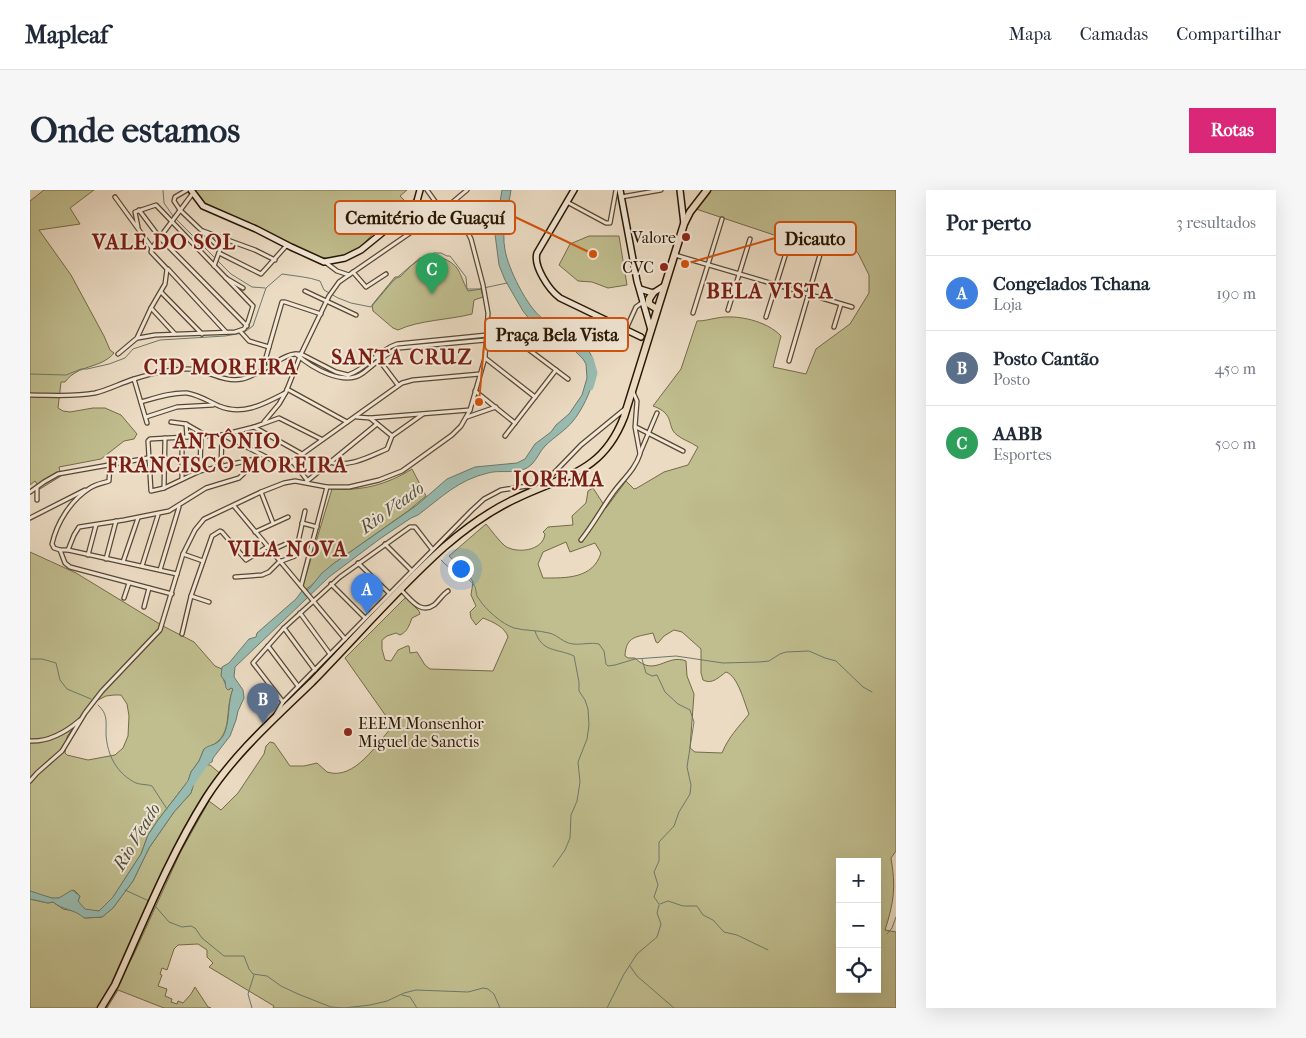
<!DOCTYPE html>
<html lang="pt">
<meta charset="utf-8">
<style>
:root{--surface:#fff;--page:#f6f6f7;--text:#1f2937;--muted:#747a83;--line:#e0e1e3;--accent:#db2777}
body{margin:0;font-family:"IM FELL French Canon",serif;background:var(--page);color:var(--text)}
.controls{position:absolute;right:15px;bottom:15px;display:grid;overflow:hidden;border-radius:0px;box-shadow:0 5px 20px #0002}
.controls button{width:45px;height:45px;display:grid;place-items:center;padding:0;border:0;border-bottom:1px solid var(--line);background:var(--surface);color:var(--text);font:25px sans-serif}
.you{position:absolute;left:430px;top:378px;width:18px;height:18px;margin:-12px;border:4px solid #fff;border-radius:50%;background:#1a73e8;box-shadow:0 0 0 8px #1a73e833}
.badge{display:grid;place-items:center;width:32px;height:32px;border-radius:50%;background:var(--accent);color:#fff;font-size:16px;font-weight:700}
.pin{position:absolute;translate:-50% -41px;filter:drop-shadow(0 1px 2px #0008)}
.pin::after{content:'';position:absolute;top:26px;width:18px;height:15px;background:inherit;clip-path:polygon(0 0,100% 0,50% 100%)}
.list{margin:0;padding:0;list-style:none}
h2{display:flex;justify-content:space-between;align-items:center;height:65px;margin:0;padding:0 20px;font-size:21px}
h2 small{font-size:16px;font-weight:400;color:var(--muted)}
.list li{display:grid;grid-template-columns:32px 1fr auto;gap:15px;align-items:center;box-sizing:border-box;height:75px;padding:0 20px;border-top:1px solid var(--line)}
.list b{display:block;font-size:19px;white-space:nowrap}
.list p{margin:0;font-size:16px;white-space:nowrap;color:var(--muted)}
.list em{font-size:16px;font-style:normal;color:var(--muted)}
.icon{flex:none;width:28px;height:28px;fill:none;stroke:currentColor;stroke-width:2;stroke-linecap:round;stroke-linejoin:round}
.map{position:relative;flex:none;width:866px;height:818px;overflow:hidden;border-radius:0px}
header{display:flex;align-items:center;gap:30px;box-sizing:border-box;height:70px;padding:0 25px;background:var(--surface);border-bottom:1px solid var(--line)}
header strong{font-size:24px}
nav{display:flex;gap:28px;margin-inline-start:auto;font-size:18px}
.intro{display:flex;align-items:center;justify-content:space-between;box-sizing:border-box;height:120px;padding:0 30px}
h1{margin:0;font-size:35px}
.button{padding:12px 22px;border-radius:0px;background:var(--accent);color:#fff;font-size:18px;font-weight:700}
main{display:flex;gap:30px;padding:0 30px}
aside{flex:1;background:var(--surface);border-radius:0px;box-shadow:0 5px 20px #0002}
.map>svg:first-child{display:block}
.green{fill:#c0bd8e;stroke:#746a48;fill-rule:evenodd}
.water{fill:#98bbb1;stroke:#6b796b}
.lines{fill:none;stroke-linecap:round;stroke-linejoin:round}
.stream{stroke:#6b796b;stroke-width:1}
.river{stroke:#98bbb1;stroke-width:7}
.street-casing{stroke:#594732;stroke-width:5.5}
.secondary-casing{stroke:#281601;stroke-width:8}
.highway-casing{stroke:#281601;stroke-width:9}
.street{stroke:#f2e8d8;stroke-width:3}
.secondary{stroke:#f2e8d8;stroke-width:5}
.highway{stroke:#ebdbc3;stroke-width:6}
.poi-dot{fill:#8f2418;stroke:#f2e8d8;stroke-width:2}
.labels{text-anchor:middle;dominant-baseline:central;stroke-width:4;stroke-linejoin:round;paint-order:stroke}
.poi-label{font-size:16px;fill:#281601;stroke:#f2e8d8;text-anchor:end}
.water-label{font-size:18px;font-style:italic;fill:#4f503f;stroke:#f2e8d8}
.district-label{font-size:21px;font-weight:bold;letter-spacing:1px;fill:#7a1f14;stroke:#f2e8d8}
.leader{fill:none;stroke:#d5520b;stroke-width:2}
.callout-dot{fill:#d5520b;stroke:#f2e8d8;stroke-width:2}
.callout{fill:#f2e8d8;stroke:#d5520b;stroke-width:2}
.callout-label{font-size:18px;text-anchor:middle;font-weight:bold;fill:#281601}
</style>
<header>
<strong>Mapleaf</strong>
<nav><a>Mapa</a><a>Camadas</a><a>Compartilhar</a></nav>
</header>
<div class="intro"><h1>Onde estamos</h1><a class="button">Rotas</a></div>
<main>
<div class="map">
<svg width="866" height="818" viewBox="0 0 866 818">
<rect width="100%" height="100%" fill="#ebdbc3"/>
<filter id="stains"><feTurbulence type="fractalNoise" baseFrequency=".004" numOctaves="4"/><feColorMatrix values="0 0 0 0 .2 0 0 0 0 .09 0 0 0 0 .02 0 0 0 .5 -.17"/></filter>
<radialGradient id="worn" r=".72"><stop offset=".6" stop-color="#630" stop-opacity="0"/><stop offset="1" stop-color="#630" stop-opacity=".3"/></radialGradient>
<g class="green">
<path d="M14 0H64L40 18 50 34 9 40 41 85 74 146 80 160 84 163C71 179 48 174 35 192H31L28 218 33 221 40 222 63 218H75L91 225 107 244 104 249 94 251 71 269 29 277 31 286 10 299 5 291 0 295V11Z"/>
<polygon points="163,0 377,0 370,6 382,18 371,26 350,36 325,63 305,69 287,67 275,62 225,35 175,14"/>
<path d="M681 0H866V661L861 668C866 697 864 712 855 740L866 742V818H243L244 816 179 777 183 773 177 767V760L168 754 148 755 144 759 137 780 132 778 130 784 132 785 128 796 137 799 135 806 142 809 141 812 147 814 148 811 153 813 161 804 165 797 178 817 181 818H134L88 800 77 818H75L104 764 150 663 179 611 191 620 208 603 234 564 236 556 240 552 244 553 260 576H274L287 573 297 582C325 591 347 553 363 536L315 468 374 409 376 408 389 421 390 424 382 428C379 436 377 442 370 445L366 443 357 446 352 450V459L355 470 361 471 368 460 377 456H379L380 463 387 462 395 475 400 479 463 481 478 447C475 437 463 432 453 428L446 435 441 428 440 422 446 416 441 405 443 392 439 386 419 366 456 334C462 341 468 350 475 356 487 364 513 361 515 344L513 342 518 337 543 335 542 326 556 313 558 301 563 298 576 318 596 291 604 299 607 298 634 282 658 275 668 257C661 252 653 250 647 245 636 237 646 224 623 216L651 179 667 131C675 131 680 129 687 128 707 124 737 131 751 146L743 177 776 184 786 159 820 134 839 103V85L828 63 820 57 789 46 744 45 666 19ZM536 352 540 362 565 353 571 363C563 389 536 388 513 388L508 374 513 362ZM644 440 652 442 671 459V483L673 490C682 495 689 487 696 482 708 486 714 512 719 524 708 538 699 546 692 563L665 562 660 558 664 504 657 486 656 471C637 463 625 488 605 468H598L595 466C596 446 606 447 623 443L626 452 628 453 634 446ZM810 672H847V799H810Z"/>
<polygon points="559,46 589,46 597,95 578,98 562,92 548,91 529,75 540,54"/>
<path d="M406 65C432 76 426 78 438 101L451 99 453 107 444 110 442 124C419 130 389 130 368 140L363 138 343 121 342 115 365 87H370C381 75 390 66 406 65Z"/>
<path d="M382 279 396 306 378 321 303 374C296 380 280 399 274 400L272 398 302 299C332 301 356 295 382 279Z"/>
<path d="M0 362 46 383 133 436 164 452 185 476 192 479C191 485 195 495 199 500L201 498 203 499C193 524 206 548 174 559L169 571 161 582 158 591 128 630 118 645 111 664 80 712 69 721H59L52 718 48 711 50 706 44 700C38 702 34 707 29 708 20 710 8 704 0 701ZM84 505H91L97 514 99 526 98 546 93 558 85 565 58 570 37 565 35 563 37 547 40 542 66 511 76 506Z"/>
<polygon points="176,575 180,575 192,585 168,619 77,805 68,818 0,818 0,709 18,713 23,712 33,719 49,722 55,728 72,727 83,718 103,691 119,658 144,622 161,603 167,582 171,577"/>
</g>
<path class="water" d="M472 0H481C478 21 471 39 475 60 478 78 497 117 512 128 518 133 526 136 532 140 540 145 549 152 556 158 575 176 556 215 543 231 536 240 524 247 515 256 510 261 507 269 502 274 490 286 472 279 458 283 428 290 412 307 388 325L381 328 351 348 299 387 205 477 204 487 213 500 214 508 208 521 206 530 200 546 183 568 182 572 171 577 167 582 161 603 144 622 119 658 103 691 83 718 72 727 54 728C45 719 32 720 23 712L18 713 0 709V701L22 708H29L42 700 50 706 48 711 55 719 69 721 83 707 111 664 118 645 128 630 158 591 161 582 169 571 174 559C178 555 183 556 188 552 202 540 196 516 203 499L201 498 198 500 196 498 195 491 191 486 192 477 199 473 219 449 226 447 227 443 266 409 272 401 279 399 292 383 303 374 387 315 417 289 445 277 487 273 495 269 505 254 521 242 526 235 539 224 552 205 557 188 556 174 553 169 542 158 501 131 493 121 475 90 469 75 465 44Z"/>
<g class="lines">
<g class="stream">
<polyline points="133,0 134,13 143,26"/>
<polyline points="146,29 201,84 222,97 235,98"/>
<path d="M0 184 36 185 51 179H57L79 174 95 168 103 159 130 150 195 146 213 143 223 136 236 98 252 84C265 86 279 87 290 91L294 100 308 108 321 113 341 117 363 91 390 68 404 63H411L417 66H420L436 87 437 99H449L477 93"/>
<path d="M411 370C421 382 437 385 444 395 447 399 445 405 449 409 456 420 472 434 484 438 495 441 508 440 519 443 528 445 533 453 543 454 552 455 560 452 569 454L574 461 576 474 578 476 585 475 605 469 646 466 693 473 729 472 739 471 750 464 756 462 779 461 795 468 806 471 833 497 842 502"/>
<path d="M505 441C512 463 527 458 544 466L549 492V501L555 510 558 519 559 535 557 549 548 572 550 592 547 611 541 625 540 648 535 660 523 677"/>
<polyline points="0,469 12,469 26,473 30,490 37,499 61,509"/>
<polyline points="612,469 616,483 622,486 627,485 635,502 648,514 660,520 664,532 657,577 661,595 660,604 649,622 644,636 629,652 629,671 624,682 628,695 624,707 629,714"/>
<path d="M68 515C78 524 76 531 76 544 77 565 87 584 106 593 111 595 117 594 122 596L137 619"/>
<polyline points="95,700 119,711"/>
<polyline points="630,714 638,711 653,716 667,716 673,725 683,730 694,742 707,745 738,760"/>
<polyline points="126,717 139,732 152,737 161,736 165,738 172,748 194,766 214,766 219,779 223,784 237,786 251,796 268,804 301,817 314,818 340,815 357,811 374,803 386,800 438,802 453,798 458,799 464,804 470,818"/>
<polyline points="857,744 862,738 866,727"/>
<polyline points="600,776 607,786 644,818"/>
<polyline points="372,805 380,807 387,818"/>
<polyline points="222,818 218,804 224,785"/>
<polyline points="577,818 594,784 607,764 627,747 631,734 627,723 629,715"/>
</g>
<g class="river">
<polyline points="560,169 564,183 560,197"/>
<polyline points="159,596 177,570"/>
</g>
<defs>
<g id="street">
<polyline points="157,0 145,7 144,11 150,20 190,58"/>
<polyline points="397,0 412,21"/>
<polyline points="85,7 122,58 121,62 137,79 135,94 121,118 107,148 88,164"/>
<polyline points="591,7 631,0"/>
<polyline points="537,12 576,33 580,33 586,0"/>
<polyline points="109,20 130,48 217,136"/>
<polyline points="108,37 105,22 126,15 196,88 213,98"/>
<polyline points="173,41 225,60 245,70"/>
<polyline points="122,58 163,3"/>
<polyline points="189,63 231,84 257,55"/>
<polyline points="645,65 822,117"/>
<polyline points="295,72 307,81 319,85"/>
<polyline points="184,76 194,49"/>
<polyline points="138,79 196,142"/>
<polyline points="323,82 336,97 356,84"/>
<polyline points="275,101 326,125"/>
<polyline points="131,102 172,144"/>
<polyline points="121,118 145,144"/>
<polyline points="698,120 720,49"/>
<polyline points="663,123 692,29"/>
<polyline points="736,127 760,50"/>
<polyline points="804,137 811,114"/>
<polyline points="596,139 606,117 613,112"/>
<polyline points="210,141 219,151 239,157"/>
<path d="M457 145 367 154C348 160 337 179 318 185L306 182 271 164H266C282 178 314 197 333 183 345 174 355 163 369 158L456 150 474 141 538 189"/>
<polyline points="108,148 125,145 205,142 214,139 218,132 223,116 196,88"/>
<polyline points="346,166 368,195"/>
<polyline points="455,168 505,207"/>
<polyline points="759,171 794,51"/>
<polyline points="232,181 252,112 255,112 291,124"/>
<polyline points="104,189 117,233"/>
<polyline points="257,199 317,232"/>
<polyline points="445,201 485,233"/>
<path d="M0 205C21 205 44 207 65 203 78 200 91 193 104 189 120 184 139 179 156 179 176 178 191 193 212 189 229 186 254 163 266 164"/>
<path d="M111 212C125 208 142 202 157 203 169 205 178 211 189 216 213 226 234 214 255 203"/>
<polyline points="116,227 147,217 183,215"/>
<polyline points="327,227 340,228 362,246"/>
<polyline points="437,227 466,217"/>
<polyline points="340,228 440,220"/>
<polyline points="141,232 156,234 175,245"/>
<polyline points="234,232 249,214 256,202 271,164 299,106 309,92 319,85 412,21 437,0"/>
<polyline points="156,234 157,247"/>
<polyline points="224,237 272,264"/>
<polyline points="606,237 653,261"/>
<polyline points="193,245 250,274 257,275 372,193 383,190 450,184"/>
<polyline points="475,246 526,180"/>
<polyline points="610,263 627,223"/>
<polyline points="230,268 170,281 134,298 121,301 118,251 120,249 192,245 224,237 249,228 291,249"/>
<polyline points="263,272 277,290"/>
<path d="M299 272C319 278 338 267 357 259L362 246 393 224"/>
<polyline points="191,277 192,245"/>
<polyline points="170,280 171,246"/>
<polyline points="152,289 152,247"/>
<polyline points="276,292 347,234"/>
<polyline points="7,298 7,310"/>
<polyline points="134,298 135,248"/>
<polyline points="0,302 14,292 28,284 118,268"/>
<polyline points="231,302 243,333"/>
<polyline points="204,316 315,449"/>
<polyline points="0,328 55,300"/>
<polyline points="272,333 287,337"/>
<polyline points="225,342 258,327"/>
<path d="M551 350C563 335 572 318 583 303 592 290 605 280 610 264L605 237 607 211 603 202"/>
<polyline points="355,354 382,381"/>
<path d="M30 360 24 358 22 354C27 332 41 310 60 298 66 294 73 293 79 291L80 275"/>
<polyline points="38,360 44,345 49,337 94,330 139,321 176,298 209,288 230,268"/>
<polyline points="240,361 260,352"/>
<polyline points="153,364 173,371"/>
<polyline points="58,365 66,335"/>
<polyline points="76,369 86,331"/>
<polyline points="93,372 108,328"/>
<polyline points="328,373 359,403"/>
<polyline points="112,376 128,325"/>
<polyline points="130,380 149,317"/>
<polyline points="205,387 232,385 239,382 249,372 265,366 275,321"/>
<polyline points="301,394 335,428"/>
<polyline points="271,396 297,297"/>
<path d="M371 400C380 408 390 425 404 415 409 411 412 405 418 401"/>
<polyline points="142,404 40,377 35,373 30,360 38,360 147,384"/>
<polyline points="161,406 179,412"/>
<polyline points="94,408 99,393"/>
<polyline points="114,417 119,398"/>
<polyline points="270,423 300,464"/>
<polyline points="254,438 285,480"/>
<polyline points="152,444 161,406 182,346 190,341 192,342 216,370 237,357"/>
<polyline points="238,456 268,496"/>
<polyline points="253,512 223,473 254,438 310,387 380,337 385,337 402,359"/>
<polyline points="246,524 253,512 442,320 454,309 471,300 504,295 520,287 551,255 595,219"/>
<path d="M0 551C19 552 36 542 50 530"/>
<polyline points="0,591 7,583 32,561 55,523 72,501 130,440 153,364 165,340 174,329 231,302 254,293 265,291 297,297 319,297 349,290 372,281 386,271 422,245 431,236 440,220 455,168 458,123 453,95 441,49 423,13"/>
</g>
<g id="secondary">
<polyline points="161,0 173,16 226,39 261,57 294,72 315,68 331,60 379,21 387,11 390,0"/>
<path d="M544 0 507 63C503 76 519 100 530 108L611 147"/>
<polyline points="590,0 607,91 621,140"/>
<polyline points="650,0 654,34"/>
<polyline points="610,99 623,103 634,96"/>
</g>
<g id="highway">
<polyline points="623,103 619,109 619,114 627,119"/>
<path d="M71 818 85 795C113 733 139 667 176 608 204 564 245 528 282 492 326 447 367 399 414 357 436 338 459 321 485 309 534 285 572 284 594 227L654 34 660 22 677 0"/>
</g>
</defs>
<use href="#street" class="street-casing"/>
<use href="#secondary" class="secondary-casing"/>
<use href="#highway" class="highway-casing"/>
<use href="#street" class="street"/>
<use href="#secondary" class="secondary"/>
<use href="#highway" class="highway"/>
</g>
<g class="poi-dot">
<circle cx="656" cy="47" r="5"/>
<circle cx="634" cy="77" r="5"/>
<circle cx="318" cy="542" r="5"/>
</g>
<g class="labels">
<g class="poi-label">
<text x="646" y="47">Valore</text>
<text x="624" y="77">CVC</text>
<text x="328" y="533" text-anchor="start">EEEM Monsenhor<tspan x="328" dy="18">Miguel de Sanctis</tspan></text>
</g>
<g class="water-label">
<text transform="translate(362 318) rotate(-36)">Rio Veado</text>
<text transform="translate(107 647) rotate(-59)">Rio Veado</text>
</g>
<g class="district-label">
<text x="134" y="52">VALE DO SOL</text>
<text x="740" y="101">BELA VISTA</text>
<text x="372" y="167">SANTA CRUZ</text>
<text x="191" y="177">CID MOREIRA</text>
<text x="197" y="251">ANTÔNIO<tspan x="197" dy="24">FRANCISCO MOREIRA</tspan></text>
<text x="529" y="289">JOREMA</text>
<text x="258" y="359">VILA NOVA</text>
</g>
</g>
<path class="leader" d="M563 64L485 27M655 74L745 48M449 212L455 145"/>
<g class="callout-dot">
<circle cx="563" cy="64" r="5"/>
<circle cx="655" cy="74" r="5"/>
<circle cx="449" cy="212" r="5"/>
</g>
<g class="callout">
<rect x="305" y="11" width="180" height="33" rx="5"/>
<rect x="745" y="32" width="81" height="33" rx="5"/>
<rect x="455" y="128" width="143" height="33" rx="5"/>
</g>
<g class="callout-label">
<text x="395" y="34">Cemitério de Guaçuí</text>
<text x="785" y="55">Dicauto</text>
<text x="527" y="151">Praça Bela Vista</text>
</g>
<rect width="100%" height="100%" filter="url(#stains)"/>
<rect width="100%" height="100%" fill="url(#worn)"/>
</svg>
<div class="controls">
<button>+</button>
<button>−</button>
<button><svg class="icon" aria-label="locate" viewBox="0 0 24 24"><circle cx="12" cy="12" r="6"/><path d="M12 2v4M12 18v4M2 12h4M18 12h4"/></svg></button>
</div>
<div class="you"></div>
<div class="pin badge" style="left:337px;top:424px;background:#3f7fe0">A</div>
<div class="pin badge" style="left:233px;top:534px;background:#5c6f8a">B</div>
<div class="pin badge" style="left:402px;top:104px;background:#2e9e5b">C</div>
</div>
<aside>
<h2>Por perto<small>3 resultados</small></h2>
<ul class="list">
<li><span class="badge" style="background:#3f7fe0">A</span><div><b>Congelados Tchana</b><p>Loja</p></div><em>190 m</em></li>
<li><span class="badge" style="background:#5c6f8a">B</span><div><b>Posto Cantão</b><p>Posto</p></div><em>450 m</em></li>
<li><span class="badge" style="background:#2e9e5b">C</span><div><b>AABB</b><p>Esportes</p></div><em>500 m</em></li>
</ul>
</aside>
</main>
